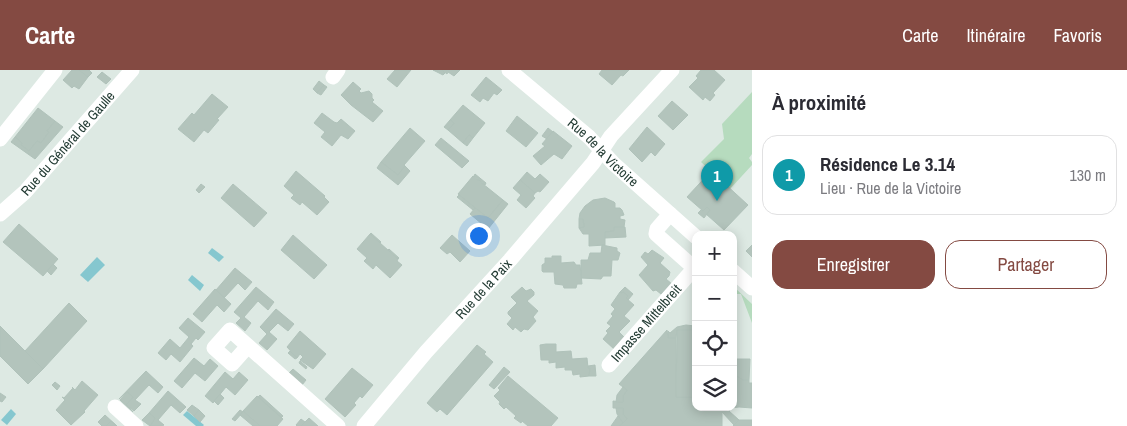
<!DOCTYPE html>
<html lang="fr">
<meta charset="utf-8">
<style>
:root{--surface:#fff;--page:#f2f2f3;--text:#2b2b33;--muted:#7c7c81;--line:#e1e1e2;--accent:#844a42}
body{margin:0;font-family:"Archivo Narrow",sans-serif;background:var(--page);color:var(--text)}
.controls{position:absolute;right:15px;bottom:15px;display:grid;overflow:hidden;border-radius:10px;box-shadow:0 2px 12px #0003}
.controls button{width:45px;height:45px;display:grid;place-items:center;padding:0;border:0;border-bottom:1px solid var(--line);background:var(--surface);color:var(--text);font:25px sans-serif}
.you{position:absolute;left:478px;top:165px;width:18px;height:18px;margin:-12px;border:4px solid #fff;border-radius:50%;background:#1a73e8;box-shadow:0 0 0 8px #1a73e833}
.badge{display:grid;place-items:center;width:32px;height:32px;border-radius:50%;background:var(--accent);color:#fff;font-size:16px;font-weight:700}
.pin{position:absolute;translate:-50% -41px;filter:drop-shadow(0 1px 2px #0008)}
.pin::after{content:'';position:absolute;top:26px;width:18px;height:15px;background:inherit;clip-path:polygon(0 0,100% 0,50% 100%)}
.list{margin:0;padding:0;list-style:none}
h2{display:flex;justify-content:space-between;align-items:center;height:65px;margin:0;padding:0 20px;font-size:21px}
h2 small{font-size:16px;font-weight:400;color:var(--muted)}
.list li{display:grid;grid-template-columns:32px 1fr auto;gap:15px;align-items:center;box-sizing:border-box;height:80px;margin:0 10px 10px;padding:0 10px;border:1px solid var(--line);border-radius:15px}
.list b{display:block;font-size:19px;white-space:nowrap}
.list p{margin:0;font-size:16px;white-space:nowrap;color:var(--muted)}
.list em{font-size:16px;font-style:normal;color:var(--muted)}
.actions{display:flex;gap:10px;padding:15px 20px}
.actions a{flex:1;padding:11px 0;border:1px solid var(--accent);border-radius:15px;text-align:center;font-size:18px;color:var(--accent)}
.actions .main{background:var(--accent);color:#fff}
.icon{flex:none;width:28px;height:28px;fill:none;stroke:currentColor;stroke-width:2;stroke-linecap:round;stroke-linejoin:round}
.map{position:relative;flex:none;width:752px;height:356px;overflow:hidden}
header{display:flex;align-items:center;gap:30px;box-sizing:border-box;height:70px;padding:0 25px;background:var(--accent);color:#fff}
header strong{font-size:24px}
nav{display:flex;gap:28px;margin-inline-start:auto;font-size:18px}
main{display:flex}
aside{flex:1;background:var(--surface)}
.map>svg:first-child{display:block}
.green{fill:#b6dbbe}
.water{fill:#85c7cf}
.building{fill:#b3c4bc;stroke:#b0c2ba}
.lines{fill:none;stroke-linecap:round;stroke-linejoin:round}
.minor{stroke:#fff;stroke-width:15}
.labels{text-anchor:middle;dominant-baseline:central;stroke-width:5;stroke-linejoin:round;paint-order:stroke}
.street-label{font-size:14px;fill:#1f3830;stroke:#edf6f1}
</style>
<header>
<strong>Carte</strong>
<nav><a>Carte</a><a>Itinéraire</a><a>Favoris</a></nav>
</header>
<main>
<div class="map">
<svg width="752" height="356" viewBox="0 0 752 356">
<rect width="100%" height="100%" fill="#dde9e3"/>
<g class="green">
<polygon points="752,22 752,84 749,88 752,92 752,95 730,119 701,92 724,69 722,54"/>
<polygon points="733,216 752,234 752,253 741,224 733,224"/>
</g>
<g class="water">
<polygon points="212,178 224,187 219,192 208,183"/>
<polygon points="97,187 105,195 88,212 80,205"/>
<polygon points="192,205 204,215 200,221 188,210"/>
<polygon points="11,339 16,344 7,355 1,350"/>
<polygon points="187,341 204,355 203,356 196,356 183,345"/>
</g>
<g class="building">
<polygon points="72,0 79,0 88,7 79,19 74,16 72,18 63,10"/>
<polygon points="79,0 89,0 92,3 88,7"/>
<polygon points="395,0 411,0 397,17 387,9"/>
<polygon points="433,0 442,0 445,3 443,5"/>
<polygon points="442,0 460,0 454,6 448,2 447,4"/>
<polygon points="602,0 629,0 623,6 621,5 612,15 599,4"/>
<polygon points="701,0 714,0 725,10 713,23 715,25 710,31 705,27 703,30 689,17 698,8 696,6"/>
<polygon points="102,2 111,9 106,14 97,7"/>
<polygon points="486,7 502,20 497,25 494,23 488,31 483,28 480,32 471,25"/>
<polygon points="319,11 324,15 317,23 313,19"/>
<polygon points="353,12 361,19 359,21 361,23 369,21 372,24 372,28 374,30 372,32 383,41 373,52 351,35 341,25"/>
<polygon points="324,15 327,17 321,25 317,23"/>
<polygon points="212,24 228,37 217,49 219,50 208,63 204,60 194,72 178,59 192,43 194,45"/>
<polygon points="672,31 688,45 673,60 658,46"/>
<polygon points="463,35 485,53 473,68 469,65 463,73 448,60 454,53 450,50"/>
<polygon points="38,38 55,51 47,61 49,62 41,73 37,71 29,81 21,75 22,73 15,67"/>
<polygon points="322,43 334,52 337,53 341,49 355,61 348,69 341,65 332,76 321,67 325,62 314,53"/>
<polygon points="517,46 538,63 526,77 506,61"/>
<polygon points="450,50 454,53 448,60 444,57"/>
<polygon points="55,51 63,57 35,89 11,72 15,67 22,73 21,75 29,81 37,71 41,73 49,62 47,61"/>
<polygon points="647,57 665,74 655,86 651,82 642,92 629,79"/>
<polygon points="410,58 425,71 404,95 405,96 398,105 381,92"/>
<polygon points="548,58 553,62 547,69 542,66"/>
<polygon points="553,61 572,76 562,89 554,84 541,95 533,86 545,76 542,74"/>
<polygon points="469,65 473,68 467,76 463,73"/>
<polygon points="441,68 469,91 462,98 435,75"/>
<polygon points="381,92 398,105 405,96 410,101 398,115 377,98"/>
<polygon points="296,101 325,126 324,127 329,132 317,145 302,132 300,135 291,128 294,125 284,116"/>
<polygon points="711,101 748,135 724,160 706,144 710,140 707,137 703,141 687,127"/>
<polygon points="527,102 535,109 540,104 549,112 540,122 538,121 535,123 520,110"/>
<polygon points="475,104 486,113 485,115 474,106"/>
<polygon points="473,106 503,130 488,148 458,124"/>
<polygon points="520,110 535,123 533,126 535,128 526,138 517,130 521,125 513,118"/>
<polygon points="201,114 205,117 199,123 196,120"/>
<polygon points="233,114 267,143 254,157 221,128"/>
<polygon points="459,125 475,138 473,140 457,127"/>
<polygon points="605,128 614,132 615,133 615,138 620,138 622,140 624,145 620,146 620,149 625,150 624,157 614,157 614,161 605,162 605,175 589,176 589,164 583,164 579,158 584,157 583,149 579,149 580,143 585,136 593,130"/>
<polygon points="503,130 508,134 488,159 470,144 475,138 488,148"/>
<polygon points="707,137 710,140 704,148 698,143 701,140 703,141"/>
<polygon points="579,149 583,149 584,157 579,158"/>
<polygon points="19,154 58,189 43,206 3,172"/>
<polygon points="614,157 625,157 626,167 605,168 605,162 614,161"/>
<polygon points="371,163 381,172 380,173 370,164"/>
<polygon points="370,164 398,189 397,191 402,195 390,208 376,195 373,199 364,191 367,188 357,179"/>
<polygon points="293,165 327,195 314,209 281,180"/>
<polygon points="452,165 470,181 460,192 450,182 447,184 440,178"/>
<polygon points="602,175 617,178 617,181 620,183 618,190 612,190 611,206 603,206 601,209 581,208 581,190 588,190 590,183 601,183"/>
<polygon points="752,175 752,187 746,181"/>
<polygon points="389,179 399,188 398,189 388,180"/>
<polygon points="652,180 664,188 660,193 670,202 669,206 666,209 672,214 661,224 656,220 653,221 639,205 648,195 641,187 645,182 648,184"/>
<polygon points="552,186 561,186 561,193 574,192 576,195 580,195 582,214 577,214 576,218 564,218 563,215 555,214 554,202 543,202 542,201 542,195 545,193 545,188 552,188"/>
<polygon points="53,194 57,198 51,205 47,201"/>
<polygon points="235,198 252,212 245,220 238,213 224,228 216,220"/>
<polygon points="256,217 274,232 268,240 258,231 244,247 251,253 245,261 236,253 241,248 234,242"/>
<polygon points="522,217 526,221 531,219 534,222 534,225 527,231 538,241 533,247 536,251 528,260 524,259 521,262 515,257 513,260 507,254 512,248 508,244 508,242 517,233 511,227"/>
<polygon points="625,217 633,224 628,230 626,228 628,226 623,222 622,223 620,222"/>
<polygon points="215,219 231,234 224,242 217,235 202,252 193,244"/>
<polygon points="620,222 622,223 623,222 628,226 626,228 634,235 624,246 630,251 619,262 625,268 614,279 603,269 608,263 606,261 611,256 607,253 613,246 611,244 615,239 611,235"/>
<polygon points="69,233 87,251 43,299 25,281"/>
<polygon points="276,239 294,254 288,261 278,253 269,262 277,269 267,280 259,273 267,264 260,257"/>
<polygon points="188,248 205,262 198,270 196,268 191,274 193,276 180,292 171,284 166,290 158,283 170,269 180,278 189,267 179,258"/>
<polygon points="686,255 695,256 695,260 677,260 676,268 668,268 668,261 670,263 677,257"/>
<polygon points="0,256 43,299 28,314 0,286"/>
<polygon points="667,260 668,268 676,268 676,327 696,327 696,337 731,337 729,341 739,350 734,355 722,342 722,356 619,356 627,349 623,344 623,338 613,338 613,331 623,332 623,326 627,320 619,314"/>
<polygon points="677,260 696,260 696,327 676,327"/>
<polygon points="300,261 326,284 313,299 300,290 303,287 300,284 297,288 287,277"/>
<polygon points="546,274 556,274 556,282 571,281 572,289 587,288 588,298 590,298 590,304 589,304 589,306 580,307 580,304 573,305 572,300 565,300 565,297 556,298 556,292 549,293 549,290 541,290 540,275"/>
<polygon points="477,275 486,282 484,284 493,292 447,345 440,339 437,342 427,333"/>
<polygon points="290,281 297,288 295,289 288,283"/>
<polygon points="194,288 204,296 210,289 218,296 205,311 195,303 182,318 174,311"/>
<polygon points="733,289 750,289 749,310 743,310 733,304"/>
<polygon points="300,291 307,297 306,299 299,293"/>
<polygon points="595,295 596,306 589,306 590,298 588,298 588,296"/>
<polygon points="504,297 510,302 494,319 489,315"/>
<polygon points="352,298 373,315 362,328 360,326 354,333 356,335 345,347 325,329"/>
<polygon points="293,299 306,310 302,315 289,303"/>
<polygon points="146,301 163,317 158,323 149,315 135,330 141,334 134,341 126,335 133,327 127,322 119,329"/>
<polygon points="225,302 233,309 239,302 248,310 235,325 226,317 213,333 205,326"/>
<polygon points="733,304 743,310 749,310 749,313 752,313 752,338 739,337 731,338 733,337"/>
<polygon points="508,306 558,348 551,356 528,356 522,351 521,353 514,348 516,346 506,337 504,339 499,334 500,332 494,326 500,320 498,318"/>
<polygon points="82,311 98,325 84,341 85,342 71,355 56,340 65,330 62,327 64,328 73,318 72,317 75,320"/>
<polygon points="55,312 60,316 57,320 52,315"/>
<polygon points="623,317 627,320 623,326 623,332 616,332 617,325"/>
<polygon points="168,321 186,337 180,343 171,335 158,350 164,355 162,356 150,356 155,348 149,343"/>
<polygon points="127,322 133,327 126,335 133,342 120,330"/>
<polygon points="0,323 6,327 2,332 0,331"/>
<polygon points="220,324 224,328 218,335 214,331"/>
<polygon points="260,325 283,346 281,348 258,327"/>
<polygon points="257,326 283,349 277,356 260,356 243,341"/>
<polygon points="192,335 199,340 194,346 187,340"/>
<polygon points="616,338 623,338 623,344 627,349 623,353 617,344"/>
<polygon points="199,340 205,346 200,352 194,346"/>
<polygon points="240,340 243,342 235,351 232,349"/>
<polygon points="243,341 260,356 253,356 240,345"/>
<polygon points="149,343 155,348 150,356 142,350"/>
<polygon points="105,345 117,356 111,351 106,356 102,356 98,352"/>
<polygon points="618,346 623,353 619,356 611,356"/>
<polygon points="309,348 318,356 301,356"/>
<polygon points="301,349 305,352 301,356 297,356 296,355"/>
<polygon points="739,350 752,350 752,356 733,356"/>
<polygon points="111,351 116,356 106,356"/>
</g>
<g class="lines">
<g class="minor">
<path id="s1" d="M509 0 589 67 614 94 696 167"/>
<polyline points="333,7 338,0"/>
<polyline points="0,69 55,0"/>
<path id="s2" d="M0 144 25 122 132 0"/>
<polyline points="733,201 752,218"/>
<polyline points="248,276 232,294 214,278 230,260 338,356"/>
<path id="s3" d="M609 295 691 202 693 197 656 164 657 159 670 144"/>
<polyline points="115,337 136,356"/>
<path id="s4" d="M364 356 426 282 510 190 593 93 611 66 672 0"/>
</g>
</g>
<g class="labels">
<g class="street-label">
<text stroke="none"><textPath href="#s2" startOffset="98">Rue du Général de Gaulle</textPath></text>
<text stroke="none"><textPath href="#s1" startOffset="125">Rue de la Victoire</textPath></text>
<text stroke="none"><textPath href="#s4" startOffset="182">Rue de la Paix</textPath></text>
<text stroke="none"><textPath href="#s3" startOffset="56">Impasse Mittelbreit</textPath></text>
</g>
</g>
</svg>
<div class="controls">
<button>+</button>
<button>−</button>
<button><svg class="icon" aria-label="locate" viewBox="0 0 24 24"><circle cx="12" cy="12" r="6"/><path d="M12 2v4M12 18v4M2 12h4M18 12h4"/></svg></button>
<button><svg class="icon" aria-label="layers" viewBox="0 0 24 24"><path d="M12 4l9 5-9 5-9-5zM3 14l9 5 9-5"/></svg></button>
</div>
<div class="you"></div>
<div class="pin badge" style="left:717px;top:131px;background:#0f9aa8">1</div>
</div>
<aside>
<h2>À proximité<small></small></h2>
<ul class="list">
<li><span class="badge" style="background:#0f9aa8">1</span><div><b>Résidence Le 3.14</b><p>Lieu · Rue de la Victoire</p></div><em>130 m</em></li>
</ul>
<div class="actions"><a class="main">Enregistrer</a><a>Partager</a></div>
</aside>
</main>
